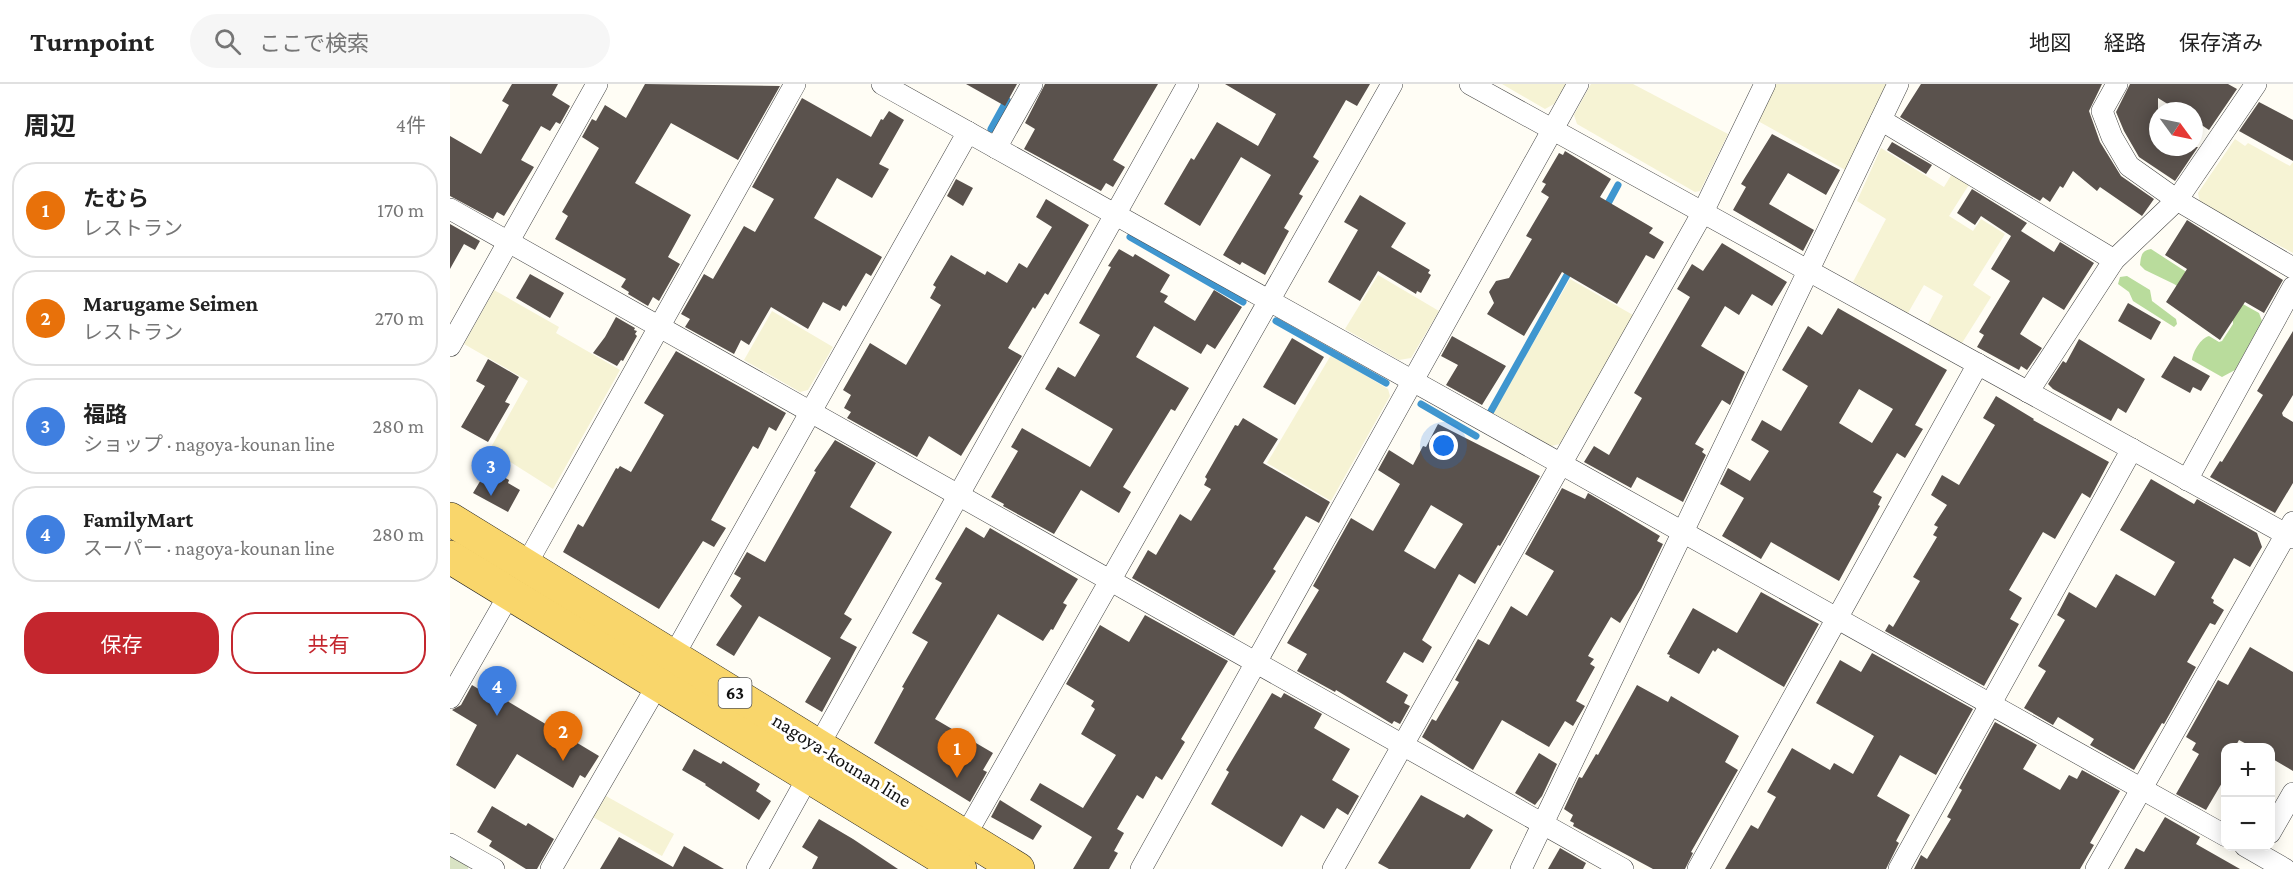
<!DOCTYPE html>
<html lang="ja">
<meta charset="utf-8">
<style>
:root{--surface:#fff;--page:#f6f6f6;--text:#222;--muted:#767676;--line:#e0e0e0;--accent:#c4262e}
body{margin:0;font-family:"Crimson Pro","Noto Sans JP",serif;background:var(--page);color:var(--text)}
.controls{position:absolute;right:18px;bottom:18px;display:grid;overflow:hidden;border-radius:12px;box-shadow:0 3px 15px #0003}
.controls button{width:54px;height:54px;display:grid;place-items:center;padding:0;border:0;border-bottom:2px solid var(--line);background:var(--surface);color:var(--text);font:30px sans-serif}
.compass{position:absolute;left:1699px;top:18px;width:54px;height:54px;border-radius:50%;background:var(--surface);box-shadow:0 3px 15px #0003;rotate:123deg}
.you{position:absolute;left:994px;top:362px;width:21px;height:21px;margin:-15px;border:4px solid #fff;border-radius:50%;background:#1a73e8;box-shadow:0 0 0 9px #1a73e833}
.badge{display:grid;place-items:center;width:39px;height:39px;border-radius:50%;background:var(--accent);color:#fff;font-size:20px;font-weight:700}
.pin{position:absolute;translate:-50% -50px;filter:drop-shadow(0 2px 3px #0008)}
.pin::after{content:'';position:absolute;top:32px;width:21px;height:18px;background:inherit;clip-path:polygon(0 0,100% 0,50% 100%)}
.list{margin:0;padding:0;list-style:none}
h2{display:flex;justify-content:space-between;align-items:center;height:78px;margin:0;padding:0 24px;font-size:26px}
h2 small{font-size:20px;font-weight:400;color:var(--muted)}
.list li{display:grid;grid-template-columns:39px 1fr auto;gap:18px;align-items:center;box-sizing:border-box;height:96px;margin:0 12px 12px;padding:0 12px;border:2px solid var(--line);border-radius:24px}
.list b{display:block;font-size:22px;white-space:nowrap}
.list p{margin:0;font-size:20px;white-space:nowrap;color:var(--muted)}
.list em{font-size:20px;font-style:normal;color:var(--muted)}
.actions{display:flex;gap:12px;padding:18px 24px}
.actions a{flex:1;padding:14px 0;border:2px solid var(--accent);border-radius:24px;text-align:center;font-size:21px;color:var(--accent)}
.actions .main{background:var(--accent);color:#fff}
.icon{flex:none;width:33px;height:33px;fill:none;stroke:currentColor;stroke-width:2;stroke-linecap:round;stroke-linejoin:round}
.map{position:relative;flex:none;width:1843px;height:785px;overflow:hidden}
header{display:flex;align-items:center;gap:36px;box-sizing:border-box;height:84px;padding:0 30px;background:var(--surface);border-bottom:2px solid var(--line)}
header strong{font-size:28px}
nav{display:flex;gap:33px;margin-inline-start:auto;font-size:21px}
.search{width:420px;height:54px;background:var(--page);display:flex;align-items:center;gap:15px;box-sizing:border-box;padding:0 21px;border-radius:33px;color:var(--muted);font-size:22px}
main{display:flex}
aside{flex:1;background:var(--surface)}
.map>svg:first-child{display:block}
.farmland{fill:#f6f3d4}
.forest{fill:#b9dc9c}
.cemetery{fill:#d9e3c4}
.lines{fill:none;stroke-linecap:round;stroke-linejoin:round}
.stream{stroke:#3f96cf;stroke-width:7}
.building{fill:#5a524d;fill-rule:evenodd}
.minor-casing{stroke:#444;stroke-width:22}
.primary-casing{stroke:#222;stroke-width:34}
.minor{stroke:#fff;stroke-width:21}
.primary{stroke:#f9d66b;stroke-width:33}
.labels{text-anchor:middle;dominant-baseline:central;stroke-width:6;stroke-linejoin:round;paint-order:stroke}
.shield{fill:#fff;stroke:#585858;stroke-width:1.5}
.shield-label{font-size:18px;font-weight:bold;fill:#111}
.street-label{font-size:20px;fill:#111;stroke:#fff}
</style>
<header>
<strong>Turnpoint</strong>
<div class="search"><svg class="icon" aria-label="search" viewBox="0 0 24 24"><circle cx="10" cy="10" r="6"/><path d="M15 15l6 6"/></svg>ここで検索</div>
<nav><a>地図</a><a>経路</a><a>保存済み</a></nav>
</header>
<main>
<aside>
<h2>周辺<small>4件</small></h2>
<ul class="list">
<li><span class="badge" style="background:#e8710a">1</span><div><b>たむら</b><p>レストラン</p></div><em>170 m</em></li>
<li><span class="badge" style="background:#e8710a">2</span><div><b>Marugame Seimen</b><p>レストラン</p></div><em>270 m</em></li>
<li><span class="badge" style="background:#3f7fe0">3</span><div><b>福路</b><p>ショップ · nagoya-kounan line</p></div><em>280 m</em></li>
<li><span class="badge" style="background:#3f7fe0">4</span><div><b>FamilyMart</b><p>スーパー · nagoya-kounan line</p></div><em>280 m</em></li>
</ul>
<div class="actions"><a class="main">保存</a><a>共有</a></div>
</aside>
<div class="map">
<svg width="1843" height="785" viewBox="0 0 1843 785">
<rect width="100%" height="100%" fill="#fffdf5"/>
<g class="farmland">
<polygon points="1052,0 1116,0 1104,20 1095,25"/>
<polygon points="1141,0 1183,0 1278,50 1250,107 1245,108 1127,40 1124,31"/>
<polygon points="1326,0 1437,0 1397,87 1308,37"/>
<polygon points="1785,55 1795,62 1798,59 1840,82 1843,78 1843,169 1750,119 1748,109"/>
<polygon points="1431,64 1494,103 1505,85 1522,96 1499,132 1523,147 1531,135 1555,150 1523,201 1541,213 1512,259 1478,240 1493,212 1474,201 1458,229 1403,198 1436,135 1407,117"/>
<polygon points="928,191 989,227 961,274 949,276 895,245"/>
<polygon points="1120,195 1183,231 1110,360 1101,362 1043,329"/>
<polygon points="44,206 109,243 106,249 170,286 103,405 40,365 78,297 14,260"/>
<polygon points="322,227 383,263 358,306 350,308 294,276"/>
<polygon points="881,271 938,305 940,312 881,417 817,379"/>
<polygon points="156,712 224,750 212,772 143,733"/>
</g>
<g class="forest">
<path d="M1701 165 1741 191 1809 229 1812 237 1785 286 1772 293 1742 276C1743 267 1751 254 1759 252L1769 258 1772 257 1783 240V237L1724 200 1695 186 1690 181C1691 172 1691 167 1701 165Z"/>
<polygon points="1677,192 1700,206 1702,217 1726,235 1727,240 1724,243 1683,217 1679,208 1668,200 1670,193"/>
</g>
<polygon class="cemetery" points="0,771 19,782 18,785 0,785"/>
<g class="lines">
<g class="stream">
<polyline points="541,45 557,16"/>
<polyline points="1155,125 1168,101"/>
<polyline points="680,153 793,218"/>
<polyline points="826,237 936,299"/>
<polyline points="971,320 1026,352"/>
<polyline points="1041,327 1121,184"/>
</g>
</g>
<g class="building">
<polygon points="62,0 108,0 102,11 120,22 110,40 106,38 100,47 91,42 71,76 84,83 54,132 47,128 43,135 0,112 0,52 31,70 59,21 52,17"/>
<polygon points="195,0 330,2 288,76 221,39 185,99 241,131 218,173 230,180 209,217 203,213 198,222 178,210 179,208 171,203 176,195 105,155 118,132 112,128 149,64 132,53 142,35 146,37 155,21 176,34"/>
<polygon points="516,0 567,0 555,22"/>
<polygon points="595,0 708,0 663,76 675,83 663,103 656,99 651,107 574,65 585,45 575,39"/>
<polygon points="775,0 920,0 907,22 896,16 863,73 869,77 849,110 853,112 834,144 839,147 815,191 792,178 790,181 773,171 821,91 791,73 750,142 714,120 741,74 744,76 767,38 808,62 826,30"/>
<polygon points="1471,0 1652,0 1639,27 1650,58 1671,92 1704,115 1692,132 1650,103 1647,107 1623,87 1613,104 1610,102 1600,118 1593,113 1590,117 1450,33"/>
<polygon points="1680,0 1778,0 1787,5 1759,46 1744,36 1744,27 1729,27 1708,14 1708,63 1748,63 1725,97 1689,73 1674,47 1666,28"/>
<polygon points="352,14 421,53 431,35 433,36 439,27 454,36 429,80 439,85 422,114 387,94 364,134 432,173 421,192 416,189 396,223 393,221 390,227 373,218 358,245 321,223 299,261 291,256 284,270 235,243 240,235 231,230 254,190 263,195 294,142 305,148 324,115 302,103"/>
<polygon points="1809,18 1843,36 1843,77 1789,47"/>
<polygon points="1322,50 1390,86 1376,111 1338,89 1319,120 1364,146 1353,167 1283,126 1296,103 1291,100"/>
<polygon points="1442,58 1482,81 1476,90 1437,66"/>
<polygon points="1115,67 1161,95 1150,113 1203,144 1199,149 1214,158 1204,175 1196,171 1167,220 1112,188 1074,252 1037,230 1044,219 1039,208 1046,197 1059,194 1082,155 1076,152 1099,113 1091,108 1096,100 1092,98 1109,69 1113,71"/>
<polygon points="506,95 523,104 513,122 497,112"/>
<polygon points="1522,105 1577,139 1571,147 1604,168 1610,158 1644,179 1614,226 1593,213 1570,250 1592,264 1577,286 1571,282 1569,286 1527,263 1534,251 1529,248 1560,197 1541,185 1561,152 1531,132 1525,141 1507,129"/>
<polygon points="910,111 956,139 941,163 980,186 978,189 981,191 971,209 967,207 966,210 928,187 910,217 878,198 908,146 894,138"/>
<polygon points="596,115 639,141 598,211 595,209 585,225 583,223 558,264 572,272 511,372 479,352 467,373 397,334 401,328 394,324 401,311 393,306 420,259 456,281 491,221 480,214 486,203 483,201 501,171 535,191 537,187 557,199 569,179 577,184 602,143 586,133"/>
<polygon points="1737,136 1833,196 1814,229 1795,218 1770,256 1716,218 1737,185 1715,171"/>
<polygon points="0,140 30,157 25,166 14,160 0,185"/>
<polygon points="1272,159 1337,198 1322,222 1302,210 1289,231 1275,222 1251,262 1295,288 1280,321 1272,316 1245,360 1254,365 1252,368 1256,371 1233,418 1187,393 1181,404 1134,378 1144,362 1159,371 1192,314 1184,309 1240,213 1227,205 1242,180 1253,187"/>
<polygon points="669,165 683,173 685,170 720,191 710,208 718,212 714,218 745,237 764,206 792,223 765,265 757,260 751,270 704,242 686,273 739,304 725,327 721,325 673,403 681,408 669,429 631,406 604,450 553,422 554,420 541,413 568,367 561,363 572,344 640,383 663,345 595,305 608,283 625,293 650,251 629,239 661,183 658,182"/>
<polygon points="80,190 114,209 100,234 66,214"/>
<polygon points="1678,219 1711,238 1701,256 1668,237"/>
<path d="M1388 224 1497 286 1465 341 1473 345 1455 374 1447 369 1423 408 1432 413 1428 421 1430 422 1389 497 1321 458 1311 475 1272 452 1294 414 1270 400 1278 384 1300 397 1319 367 1301 356 1312 336 1331 347 1358 302 1332 286 1358 242 1372 251ZM1409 305 1443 325 1422 359 1389 339Z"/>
<polygon points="166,233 185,244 184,246 187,247 185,250 187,252 173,277 171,276 167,282 143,269 155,253"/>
<polygon points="1843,247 1843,311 1832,329 1833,332 1843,338 1843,399 1825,429 1760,393 1770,377 1772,378 1813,311 1807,307"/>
<polygon points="1002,252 1056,282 1032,321 996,301 1008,281 991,272"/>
<polygon points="842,254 874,273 845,321 813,303"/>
<polygon points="1629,255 1695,295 1676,329 1668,324 1661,337 1603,305 1598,300 1613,277 1616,279"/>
<polygon points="226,267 336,329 326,347 319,343 308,365 303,362 261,436 276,444 264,463 253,457 209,525 113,468 128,440 133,443 166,384 168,385 170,382 181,388 214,331 194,319"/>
<polygon points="1724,272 1760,292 1751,307 1743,303 1740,309 1711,293"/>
<polygon points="38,275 69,293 55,318 60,320 38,358 11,343 35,302 26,297"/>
<polygon points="1546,312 1584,335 1583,336 1659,378 1640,414 1632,409 1605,455 1593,448 1559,506 1572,514 1560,535 1569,540 1534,602 1435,547 1439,540 1443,543 1470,497 1463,493 1487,453 1483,451 1488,443 1484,441 1497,421 1481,411 1492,391 1509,401 1545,341 1533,334"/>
<polygon points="793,334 828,355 813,379 880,418 869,439 856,432 823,485 826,487 784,552 682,494 698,466 706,471 730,430 741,437 761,405 754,401 757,395 755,393 785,341 788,342"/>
<path d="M988 340 1090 392 1053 457 1050 462 1048 461 1025 500 1009 490 972 556 982 563 973 579 954 568 936 598 958 611 954 619 960 622 950 640 944 637 942 640 886 606 885 608 847 587 857 570 837 559 869 506 863 502 901 434 923 447 950 400 928 386 939 366 963 381 973 362 976 363ZM981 421 1013 440 985 485 954 467Z"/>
<polygon points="385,356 426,379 400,423 442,448 394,530 402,535 390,554 407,563 372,628 355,618 381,574 309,532 284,572 266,561 292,522 280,512 291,494 284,490 297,468 315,478 366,388 364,387"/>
<polygon points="38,384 59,396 58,399 70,406 58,428 23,409"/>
<polygon points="1701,395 1744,420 1747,415 1807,449 1812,463 1800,483 1784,474 1761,514 1764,516 1763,519 1774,526 1765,541 1760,539 1737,578 1746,583 1714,640 1712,639 1684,686 1640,661 1644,655 1608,633 1603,641 1574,624 1596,587 1588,582 1615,536 1607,531 1619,508 1646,524 1666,490 1705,512 1725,478 1670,446"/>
<polygon points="1112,404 1135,415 1138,409 1167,426 1210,452 1207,457 1213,460 1191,505 1170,539 1161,533 1138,572 1144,575 1140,580 1145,583 1126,617 1135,622 1123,642 1115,637 1099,663 1052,636 1023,686 972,653 982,635 986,637 1009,598 1005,596 1028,555 1039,561 1061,522 1077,532 1104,487 1075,470"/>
<polygon points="516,443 534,454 540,444 628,495 613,519 617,521 603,546 601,545 593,557 548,530 485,635 543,669 533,686 537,688 520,718 424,659 454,604 452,603 478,558 462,549 492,499 485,495"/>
<polygon points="1311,508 1369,540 1334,603 1268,564 1265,568 1263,566 1249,590 1219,573 1220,571 1217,570 1243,524 1287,549"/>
<polygon points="695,531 778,577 731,655 735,658 712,696 706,692 693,715 687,711 667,745 674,749 664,767 668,769 659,785 623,785 642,753 580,716 590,699 633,724 666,671 631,650 645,625 641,622 644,617 616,600 650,541 679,558"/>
<polygon points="1800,563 1843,588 1843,687 1821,674 1821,663 1802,663 1789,656 1785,663 1776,663 1776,692 1756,726 1726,710 1749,670 1742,666 1746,659 1736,653 1768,596 1778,601"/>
<polygon points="1422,569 1523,625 1486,691 1450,671 1427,712 1460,731 1446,757 1449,759 1436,785 1275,785 1301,741 1308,745 1326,713 1317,708 1342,664 1380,686 1384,679 1403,690 1424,652 1366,619 1390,576 1411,588"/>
<polygon points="22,601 37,610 39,606 149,672 135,694 130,691 123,704 67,670 45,705 6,681 27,641 2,626 11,621"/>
<polygon points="1187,601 1218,618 1221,612 1289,652 1275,678 1288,686 1241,768 1243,769 1235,785 1203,785 1123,742 1124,739 1120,737 1123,731 1114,725 1129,693 1132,694 1146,670 1148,671"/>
<polygon points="822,609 831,614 834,609 872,630 864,644 900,665 882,696 909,712 898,731 887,724 874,745 851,731 832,763 761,720 779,688 776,686"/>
<polygon points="1545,638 1587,661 1573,685 1610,706 1619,691 1627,695 1632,686 1670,707 1640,759 1644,761 1630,785 1464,785 1471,771 1477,775 1501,735 1497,733 1512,706 1509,704"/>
<polygon points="244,665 271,680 273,677 310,700 306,707 321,717 309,736 255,701 256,700 232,686"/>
<polygon points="1089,669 1107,680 1092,712 1085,721 1065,709"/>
<polygon points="971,711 1014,734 1017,730 1043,746 1020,785 939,785 928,779"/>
<polygon points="550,716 592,742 583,756 541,733"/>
<polygon points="42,722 76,742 78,739 104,755 87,785 76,785 39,762 42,757 27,748"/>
<polygon points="1715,733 1750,753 1746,760 1790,785 1674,785 1686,764 1694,768"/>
<polygon points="369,735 403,755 448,785 362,785 368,773 352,763"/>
<polygon points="169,753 223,783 234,762 274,785 150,785"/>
<polygon points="1110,764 1136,779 1133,785 1098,785"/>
</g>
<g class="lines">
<defs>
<g id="minor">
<polyline points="432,0 1776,752"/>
<polyline points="1020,0 1843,454"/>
<polyline points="1667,0 1652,27 1662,53 1679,82 1727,116 1843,184"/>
<polyline points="1431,36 1664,176"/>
<polyline points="546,64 582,0"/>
<polyline points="0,125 1173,785"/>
<polyline points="0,262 147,0"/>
<polyline points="1578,308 1664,176 1727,116 1806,0"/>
<polyline points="1737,396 1843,203"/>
<polyline points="76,481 345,0"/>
<polyline points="224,571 518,48"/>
<polyline points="0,614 60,509"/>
<polyline points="369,661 738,0"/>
<polyline points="1820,749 1843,709"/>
<polyline points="514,754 942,0"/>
<polyline points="0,760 44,785"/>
<polyline points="1795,762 1835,785"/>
<polyline points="101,785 208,600"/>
<polyline points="307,785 358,693"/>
<polyline points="691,785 1128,0"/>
<polyline points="883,785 1253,128 1315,0"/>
<polyline points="1071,785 1448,0"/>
<polyline points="1248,785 1528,280"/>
<polyline points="1449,785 1682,365"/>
<polyline points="1646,785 1843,438"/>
</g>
<g id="primary">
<polyline points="0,435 568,785"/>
<polyline points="0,473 510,785"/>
</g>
</defs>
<use href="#minor" class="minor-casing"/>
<use href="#primary" class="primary-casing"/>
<use href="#minor" class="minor"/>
<use href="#primary" class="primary"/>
</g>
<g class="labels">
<rect class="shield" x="268.5" y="594" width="33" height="30" rx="4.5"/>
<g class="shield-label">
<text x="285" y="609">63</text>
</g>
<g class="street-label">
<text transform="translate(392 676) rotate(32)">nagoya-kounan line</text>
</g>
</g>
</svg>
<div class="controls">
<button>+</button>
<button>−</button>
</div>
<svg class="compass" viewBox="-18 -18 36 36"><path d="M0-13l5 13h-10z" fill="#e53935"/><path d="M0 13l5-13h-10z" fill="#767676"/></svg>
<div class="you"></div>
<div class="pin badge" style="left:507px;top:694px;background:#e8710a">1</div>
<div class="pin badge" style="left:113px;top:677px;background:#e8710a">2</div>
<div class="pin badge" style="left:41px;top:412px;background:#3f7fe0">3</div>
<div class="pin badge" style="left:47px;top:632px;background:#3f7fe0">4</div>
</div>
</main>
